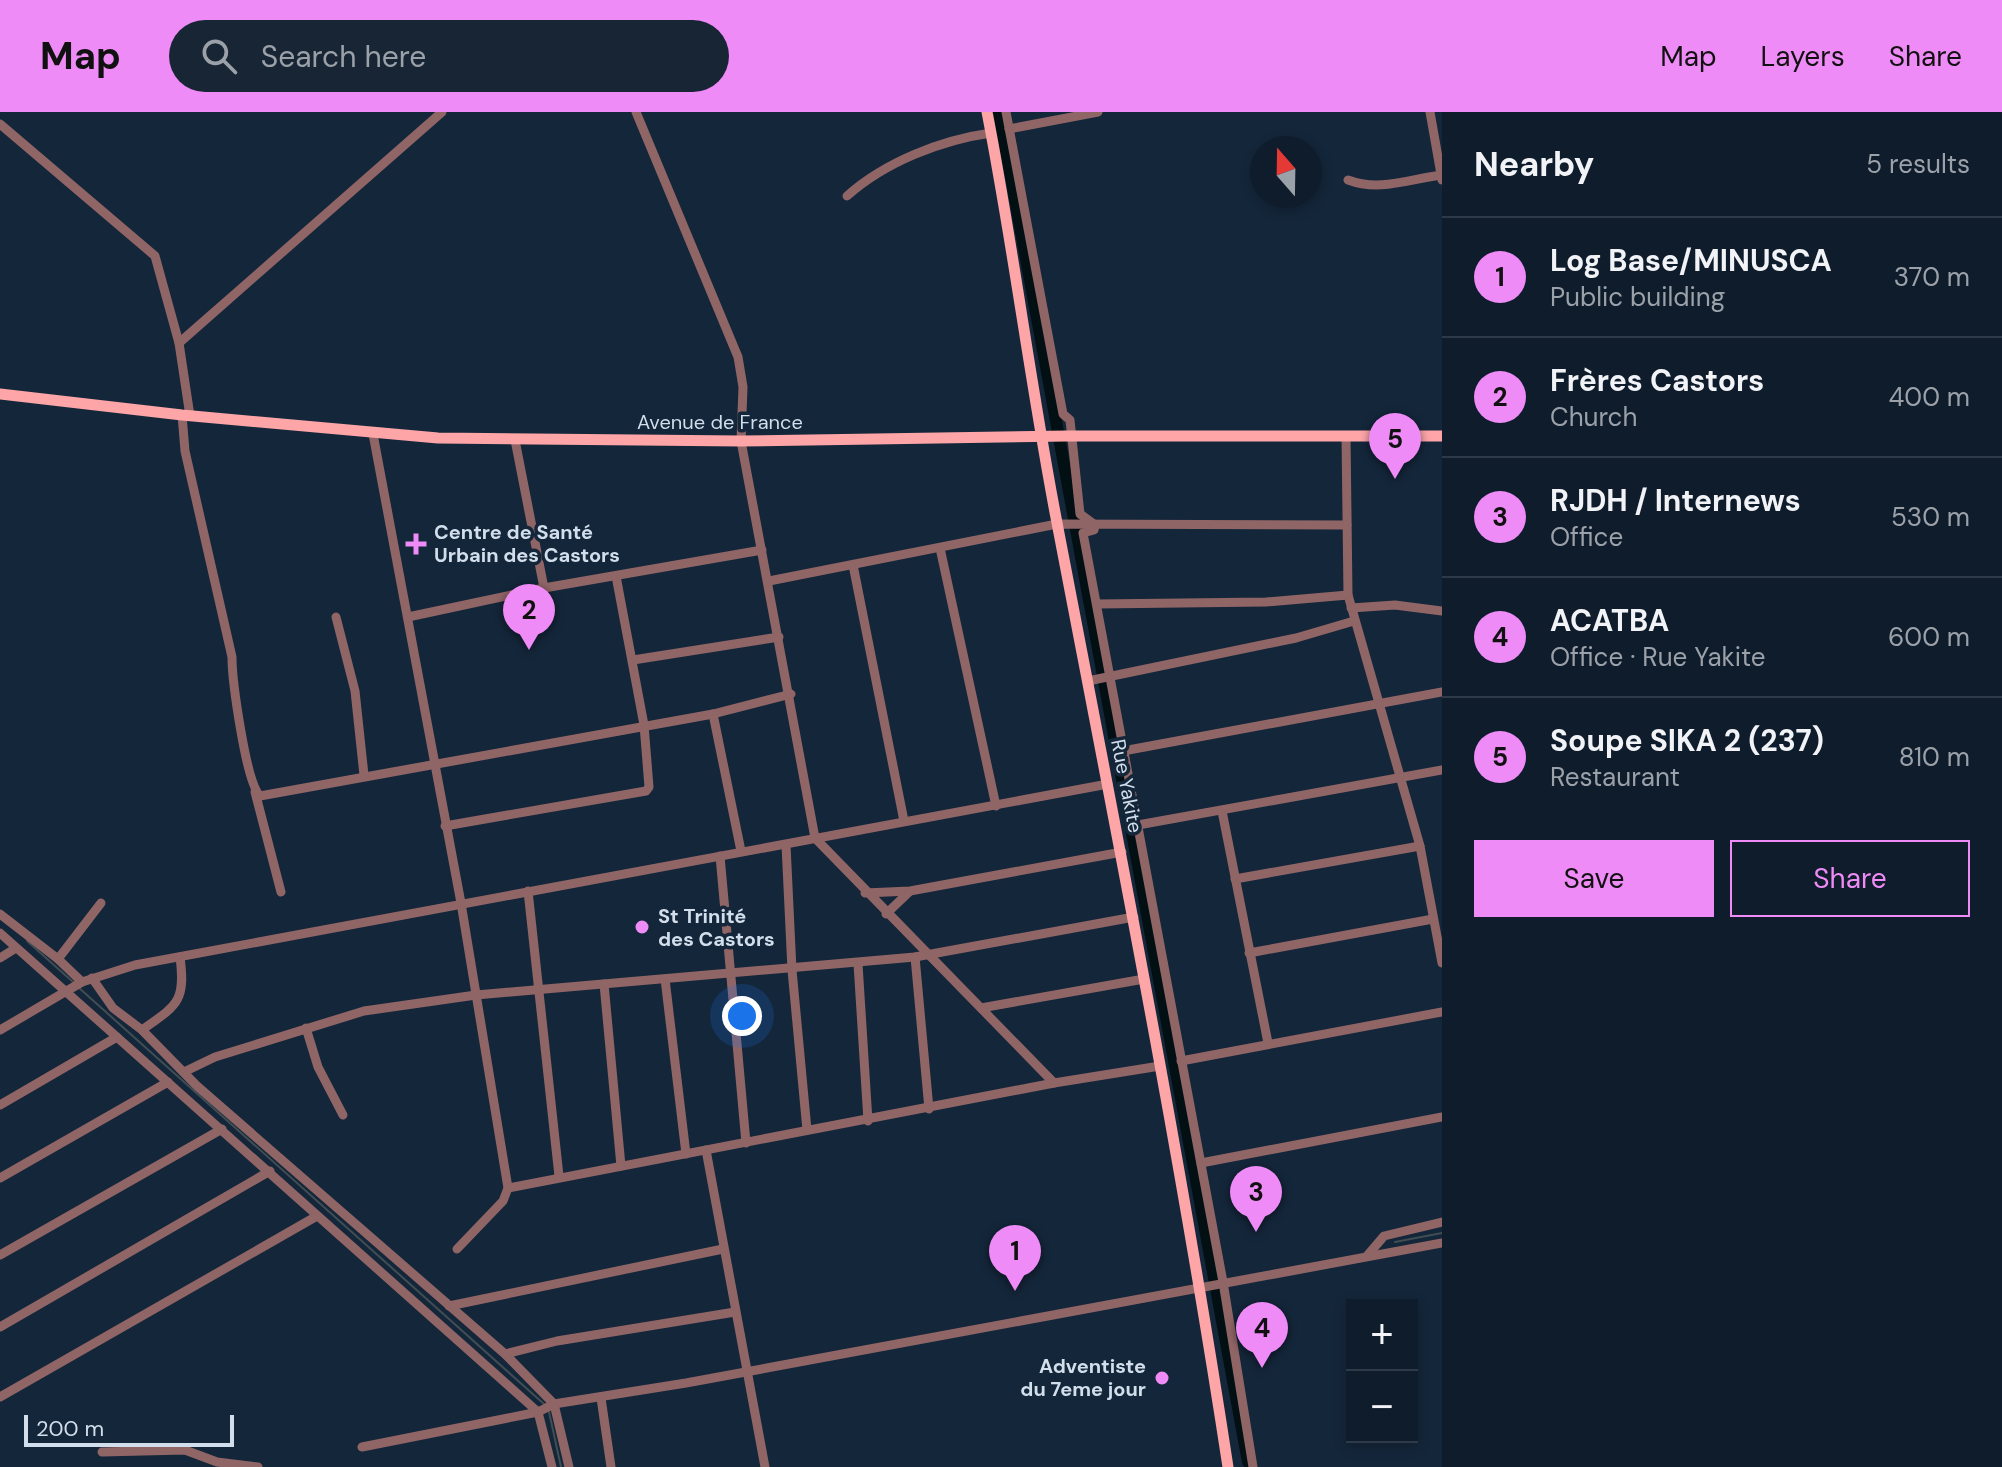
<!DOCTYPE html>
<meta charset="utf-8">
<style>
:root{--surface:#0f1c2c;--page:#182534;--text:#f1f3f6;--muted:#9ba1a9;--line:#2f3a48;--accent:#ef8bf7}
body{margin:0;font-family:"DM Sans",sans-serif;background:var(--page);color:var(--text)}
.controls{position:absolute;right:24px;bottom:24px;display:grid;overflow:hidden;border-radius:0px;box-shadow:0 4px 12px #0003}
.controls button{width:72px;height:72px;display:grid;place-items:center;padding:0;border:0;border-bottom:2px solid var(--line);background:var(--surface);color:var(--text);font:40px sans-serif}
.compass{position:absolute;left:1250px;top:24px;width:72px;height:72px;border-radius:50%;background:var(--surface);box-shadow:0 4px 12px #0003;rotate:340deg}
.scale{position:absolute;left:24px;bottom:20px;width:210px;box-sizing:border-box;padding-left:8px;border:4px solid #d2deeb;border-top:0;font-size:22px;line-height:28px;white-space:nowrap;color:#d2deeb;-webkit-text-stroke:6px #14263a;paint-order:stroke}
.you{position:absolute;left:742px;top:904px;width:28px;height:28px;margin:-20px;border:6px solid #fff;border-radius:50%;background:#1a73e8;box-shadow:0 0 0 12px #1a73e833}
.badge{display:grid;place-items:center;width:52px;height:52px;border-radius:50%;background:var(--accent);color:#111;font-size:26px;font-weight:700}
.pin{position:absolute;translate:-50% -66px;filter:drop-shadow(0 2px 4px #0008)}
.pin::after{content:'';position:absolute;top:42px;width:28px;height:24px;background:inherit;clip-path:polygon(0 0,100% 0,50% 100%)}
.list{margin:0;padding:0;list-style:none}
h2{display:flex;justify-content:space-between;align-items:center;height:104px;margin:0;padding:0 32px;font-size:34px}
h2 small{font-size:26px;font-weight:400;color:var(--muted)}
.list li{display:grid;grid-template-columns:52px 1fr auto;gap:24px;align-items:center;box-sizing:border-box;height:120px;padding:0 32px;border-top:2px solid var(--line)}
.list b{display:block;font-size:30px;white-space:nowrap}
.list p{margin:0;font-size:26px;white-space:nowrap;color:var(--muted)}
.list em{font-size:26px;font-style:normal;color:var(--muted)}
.actions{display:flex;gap:16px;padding:24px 32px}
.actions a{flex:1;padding:18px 0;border:2px solid var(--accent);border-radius:0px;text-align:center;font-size:28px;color:var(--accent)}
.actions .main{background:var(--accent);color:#111}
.icon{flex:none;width:44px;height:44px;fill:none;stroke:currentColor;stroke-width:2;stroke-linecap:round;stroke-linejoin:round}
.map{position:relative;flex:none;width:1442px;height:1355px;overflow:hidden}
header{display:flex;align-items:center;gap:48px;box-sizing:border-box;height:112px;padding:0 40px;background:var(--accent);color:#111}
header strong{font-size:38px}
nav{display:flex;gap:44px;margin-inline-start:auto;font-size:28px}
.search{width:560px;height:72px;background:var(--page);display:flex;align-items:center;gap:20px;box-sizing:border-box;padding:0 28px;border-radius:44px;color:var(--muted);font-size:30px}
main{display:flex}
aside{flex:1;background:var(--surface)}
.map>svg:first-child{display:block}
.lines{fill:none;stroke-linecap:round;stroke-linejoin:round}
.stream{stroke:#404e54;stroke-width:2}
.river{stroke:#021014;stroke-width:12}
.minor{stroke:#906566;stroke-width:9}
.major{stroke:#fda5a7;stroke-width:11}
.poi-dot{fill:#ef8bf7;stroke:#14263a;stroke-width:3}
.labels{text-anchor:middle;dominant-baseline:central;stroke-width:7;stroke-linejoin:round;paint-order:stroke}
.street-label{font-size:20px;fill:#d2deeb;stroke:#14263a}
.poi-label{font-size:20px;font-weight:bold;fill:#d2deeb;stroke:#14263a;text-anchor:start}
</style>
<header>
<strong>Map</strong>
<div class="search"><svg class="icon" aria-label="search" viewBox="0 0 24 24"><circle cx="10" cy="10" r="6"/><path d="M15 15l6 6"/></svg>Search here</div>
<nav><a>Map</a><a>Layers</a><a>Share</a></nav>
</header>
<main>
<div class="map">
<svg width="1442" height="1355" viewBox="0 0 1442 1355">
<rect width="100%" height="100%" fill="#14263a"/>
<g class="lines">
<g class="stream">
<polyline points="27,829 73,870"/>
<polyline points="78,875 544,1292"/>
<polyline points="1395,1130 1442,1121"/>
<polyline points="549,1300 561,1355"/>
</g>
<polyline class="river" points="999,0 1248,1350"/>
<g class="minor">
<polyline points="636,0 738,245 743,275 741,329 815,726 1054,971"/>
<polyline points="1006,0 1063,302 1070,308 1080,402 1095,413 1094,418 1083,421 1223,1170 1253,1355"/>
<polyline points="1430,0 1442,68"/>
<polyline points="0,12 155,144 179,231 190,304"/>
<polyline points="1009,17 1098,0"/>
<path d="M1348 68C1380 80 1409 67 1442 63"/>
<path d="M847 84C885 50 941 28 991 21"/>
<polyline points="179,231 442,0"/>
<path d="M182 303 185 339 232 545C232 568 246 671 260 684L713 602 791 582"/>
<polyline points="373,322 461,791 508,1076 503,1089 457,1137"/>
<polyline points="1346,324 1348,483 1420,734 1442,851"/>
<polyline points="515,328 544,476"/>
<polyline points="940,436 996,694"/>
<polyline points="853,453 904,709"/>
<polyline points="769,469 1057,412 1347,413"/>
<polyline points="1097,492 1266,490 1348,483"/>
<polyline points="1351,496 1395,493 1442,499"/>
<polyline points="336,505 355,579 364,663"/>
<polyline points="408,505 544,476 762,438"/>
<polyline points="633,548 779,525"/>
<polyline points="1088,569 1296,526 1354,509"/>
<polyline points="713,602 741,739"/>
<polyline points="1123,639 1442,580"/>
<polyline points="255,680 281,780"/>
<polyline points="1222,699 1268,931"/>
<polyline points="1138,713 1442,658"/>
<polyline points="445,714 646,679 649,675 644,613 616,464"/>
<polyline points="786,733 792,858 807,1018"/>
<polyline points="720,744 746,1031"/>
<polyline points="1235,767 1420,734"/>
<polyline points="528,779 559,1064"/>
<polyline points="865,781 910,779 1122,740"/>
<polyline points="0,802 58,847"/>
<polyline points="886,802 909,780"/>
<polyline points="0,821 538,1300 552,1355"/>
<polyline points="1249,841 1433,807"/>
<polyline points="915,845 929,997"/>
<polyline points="0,846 16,836"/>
<polyline points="858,852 868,1009"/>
<polyline points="92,866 113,896 142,918 197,974 505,1242 554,1292 569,1355"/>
<polyline points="665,867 686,1042"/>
<polyline points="82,870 58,847 101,791"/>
<polyline points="604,872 621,1054"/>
<polyline points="981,896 1144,867"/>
<polyline points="306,916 318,955 343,1003"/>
<polyline points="0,918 82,870 135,853 1108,672"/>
<path d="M142 918C177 893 186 890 180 845"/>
<polyline points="1181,949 1442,900"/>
<polyline points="186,959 215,945 364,899 476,883 915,845 1134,805"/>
<polyline points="0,993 117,925"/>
<polyline points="706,1038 765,1355"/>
<polyline points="1201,1051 1442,1005"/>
<polyline points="0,1066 168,970"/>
<polyline points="508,1076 1054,971 1160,954"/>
<polyline points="0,1143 222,1017"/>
<polyline points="1367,1144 1384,1124 1442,1110"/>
<polyline points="449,1194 723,1137"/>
<polyline points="0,1215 270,1059"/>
<polyline points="505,1242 557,1229 735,1200"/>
<polyline points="0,1285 317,1104"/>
<polyline points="601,1286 611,1355"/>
<polyline points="362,1335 538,1300 554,1292 686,1271 1442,1131"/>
<polyline points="102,1340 185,1338 217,1350 258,1355"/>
</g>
<g class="major">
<path d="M987 0C1014 138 1031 278 1058 416 1118 729 1180 1040 1228 1355"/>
<polyline points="0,282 182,303 438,326 741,329 1067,324 1442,324"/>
</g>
</g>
<g class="poi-dot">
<path d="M412 420h8v8h8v8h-8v8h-8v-8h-8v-8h8z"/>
<circle cx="642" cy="815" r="8"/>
<circle cx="1162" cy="1266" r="8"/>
</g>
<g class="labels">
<g class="street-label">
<text x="720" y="310">Avenue de France</text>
<text transform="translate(1127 674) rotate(79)">Rue Yakite</text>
</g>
<g class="poi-label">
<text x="434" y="420">Centre de Santé<tspan x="434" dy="23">Urbain des Castors</tspan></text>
<text x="658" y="804">St Trinité<tspan x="658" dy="23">des Castors</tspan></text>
<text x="1146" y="1254" text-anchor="end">Adventiste<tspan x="1146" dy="23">du 7eme jour</tspan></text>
</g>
</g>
</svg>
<div class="controls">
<button>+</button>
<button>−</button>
</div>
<svg class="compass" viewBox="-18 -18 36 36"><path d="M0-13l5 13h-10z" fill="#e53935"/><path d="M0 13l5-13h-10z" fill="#9ba1a9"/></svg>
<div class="scale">200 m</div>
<div class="you"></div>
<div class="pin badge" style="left:1015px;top:1179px">1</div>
<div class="pin badge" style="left:529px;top:538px">2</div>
<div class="pin badge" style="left:1256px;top:1120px">3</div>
<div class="pin badge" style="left:1262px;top:1256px">4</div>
<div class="pin badge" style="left:1395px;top:367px">5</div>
</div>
<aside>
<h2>Nearby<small>5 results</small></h2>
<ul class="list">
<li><span class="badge">1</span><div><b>Log Base/MINUSCA</b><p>Public building</p></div><em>370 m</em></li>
<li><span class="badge">2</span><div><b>Frères Castors</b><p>Church</p></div><em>400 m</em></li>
<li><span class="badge">3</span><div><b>RJDH / Internews</b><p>Office</p></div><em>530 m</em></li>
<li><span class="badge">4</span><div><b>ACATBA</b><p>Office · Rue Yakite</p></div><em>600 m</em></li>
<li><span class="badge">5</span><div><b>Soupe SIKA 2 (237)</b><p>Restaurant</p></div><em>810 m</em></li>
</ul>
<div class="actions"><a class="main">Save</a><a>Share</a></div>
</aside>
</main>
